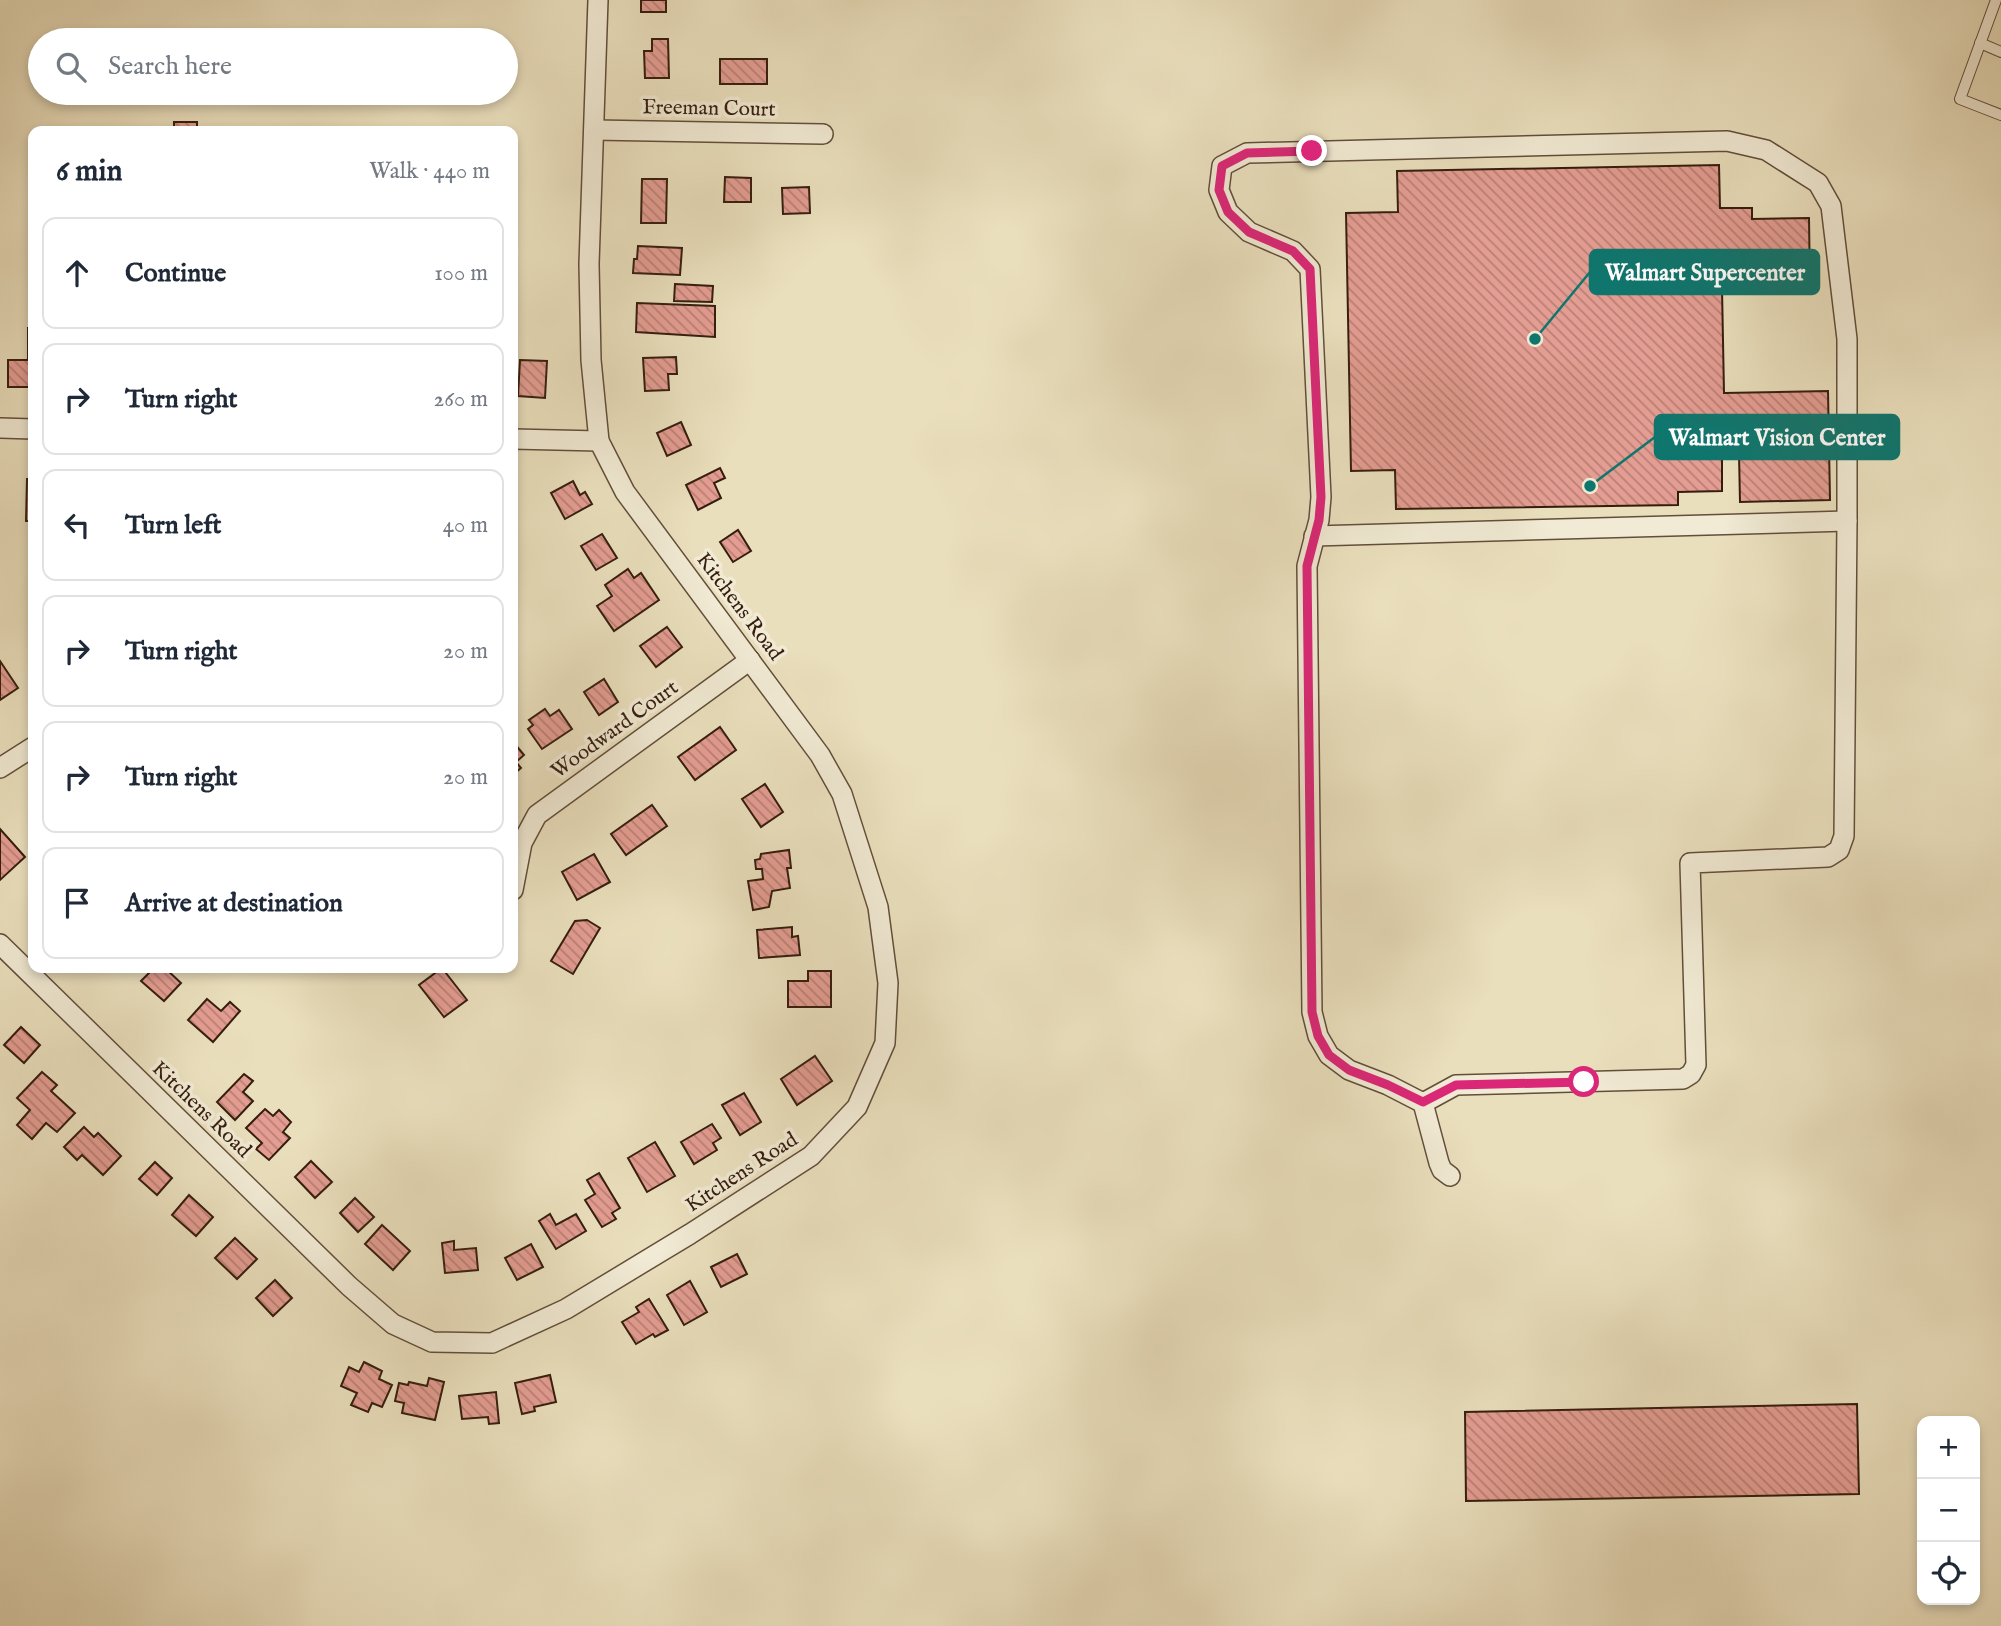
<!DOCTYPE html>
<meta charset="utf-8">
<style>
:root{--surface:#fff;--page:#f2f2f3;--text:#1f2937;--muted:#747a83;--line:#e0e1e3}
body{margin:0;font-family:"IM FELL English",serif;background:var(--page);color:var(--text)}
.controls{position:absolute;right:21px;bottom:21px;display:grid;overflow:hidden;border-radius:14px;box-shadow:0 4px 10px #0003}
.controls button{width:63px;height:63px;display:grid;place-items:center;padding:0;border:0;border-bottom:2px solid var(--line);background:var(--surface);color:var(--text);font:35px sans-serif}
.stop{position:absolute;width:21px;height:21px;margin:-16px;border:5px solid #db2777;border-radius:50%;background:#fff}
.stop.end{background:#db2777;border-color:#fff;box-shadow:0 2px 7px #0008}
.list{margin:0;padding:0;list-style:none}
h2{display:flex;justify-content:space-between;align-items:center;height:91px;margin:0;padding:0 28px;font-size:30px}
h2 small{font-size:23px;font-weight:400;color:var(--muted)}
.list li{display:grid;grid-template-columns:46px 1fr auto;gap:21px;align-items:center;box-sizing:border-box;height:112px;margin:0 14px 14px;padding:0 14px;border:2px solid var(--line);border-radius:14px}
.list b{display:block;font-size:26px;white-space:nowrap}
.list em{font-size:23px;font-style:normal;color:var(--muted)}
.icon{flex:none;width:38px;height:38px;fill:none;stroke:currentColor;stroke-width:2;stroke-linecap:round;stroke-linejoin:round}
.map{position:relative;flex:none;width:2001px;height:1626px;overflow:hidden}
.search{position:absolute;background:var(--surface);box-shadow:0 4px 10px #0003;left:28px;top:28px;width:490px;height:77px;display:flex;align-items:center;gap:18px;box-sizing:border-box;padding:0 24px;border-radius:38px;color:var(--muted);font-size:26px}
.panel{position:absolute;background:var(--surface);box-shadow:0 4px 10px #0003;left:28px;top:126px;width:490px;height:847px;border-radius:14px}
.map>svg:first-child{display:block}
.building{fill:url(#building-back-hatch);stroke:#351d0e;stroke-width:2}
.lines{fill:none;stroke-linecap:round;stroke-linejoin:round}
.lane-casing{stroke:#624e3a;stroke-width:12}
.street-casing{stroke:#624e3a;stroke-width:22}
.lane{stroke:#f1ead4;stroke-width:10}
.street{stroke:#f1ead4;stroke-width:19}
.route{stroke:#db2777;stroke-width:9}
.labels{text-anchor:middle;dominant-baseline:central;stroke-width:7;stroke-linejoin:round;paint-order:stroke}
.street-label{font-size:21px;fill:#351d0e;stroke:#f1ead4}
.leader{fill:none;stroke:#0f766e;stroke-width:2.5}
.callout-dot{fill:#0f766e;stroke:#f1ead4;stroke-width:2.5}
.callout{fill:#0f766e;stroke:#0f766e;stroke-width:2.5}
.callout-label{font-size:23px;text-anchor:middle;font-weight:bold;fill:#fff}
</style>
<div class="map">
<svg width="2001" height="1626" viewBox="0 0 2001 1626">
<defs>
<pattern id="building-back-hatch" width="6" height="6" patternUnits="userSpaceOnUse" patternTransform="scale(1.75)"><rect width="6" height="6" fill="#e49d92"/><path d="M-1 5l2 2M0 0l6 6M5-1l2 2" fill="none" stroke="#ba7f76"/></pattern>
</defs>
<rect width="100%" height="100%" fill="#eadfbd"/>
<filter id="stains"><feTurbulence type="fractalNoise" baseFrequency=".00286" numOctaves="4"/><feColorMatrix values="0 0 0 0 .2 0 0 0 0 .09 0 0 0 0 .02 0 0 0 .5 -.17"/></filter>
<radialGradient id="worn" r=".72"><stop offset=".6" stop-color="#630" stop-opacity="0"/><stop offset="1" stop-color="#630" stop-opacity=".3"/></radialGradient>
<g class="building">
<rect x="641" y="0" width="25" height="12"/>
<polygon points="652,39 668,39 669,78 645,78 644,51 652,51"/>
<rect x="720" y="59" width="47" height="25"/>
<rect x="174" y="122" width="23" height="9"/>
<polygon points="1719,165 1720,208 1752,208 1752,219 1809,218 1810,286 1722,288 1724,393 1828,391 1830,500 1740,502 1739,453 1722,453 1722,491 1678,492 1678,505 1396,509 1395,470 1351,471 1346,213 1398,212 1397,171"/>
<polygon points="725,177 751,178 751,202 724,202"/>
<polygon points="642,179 667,179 666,223 641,223"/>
<polygon points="809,187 810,213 783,214 782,188"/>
<polygon points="638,246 682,248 680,275 633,273 634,259 637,259"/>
<polygon points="675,284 713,286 712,302 674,301"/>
<polygon points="637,303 715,306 715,337 636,332"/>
<polygon points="28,328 33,328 33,387 8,387 8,360 28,360"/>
<polygon points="676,357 677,374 668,374 669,390 645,391 643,358"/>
<polygon points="520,360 547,361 545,398 518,396"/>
<polygon points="681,422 691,445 667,456 657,433"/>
<polygon points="720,468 725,478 714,483 721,498 698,510 686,485"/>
<polygon points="27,479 33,479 33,521 26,521"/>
<polygon points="573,481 580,495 585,492 592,504 565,519 551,493"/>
<polygon points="738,530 751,551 733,562 720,542"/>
<polygon points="602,534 617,558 596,570 581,546"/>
<polygon points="628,569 634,578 641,573 659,600 614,631 597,606 612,596 605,585"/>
<polygon points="667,627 682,647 656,667 640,646"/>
<polygon points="0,661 18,688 0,700"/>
<polygon points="604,679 618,702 599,715 584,692"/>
<polygon points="545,709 550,716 559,710 572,729 542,749 528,729 533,725 529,720"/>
<polygon points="720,727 736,750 695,780 678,757"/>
<polygon points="514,743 524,755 516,762 521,768 513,775"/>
<polygon points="765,784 783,812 761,827 742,799"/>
<polygon points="652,805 667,826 626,855 611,834"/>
<polygon points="0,829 25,857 0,880"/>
<polygon points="789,850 791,868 787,868 790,888 772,891 769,907 753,910 748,881 763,879 762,869 756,869 755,860 760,859 761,854"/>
<polygon points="594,854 610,882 577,900 562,872"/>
<polygon points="587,920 600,928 573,974 551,961 575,921"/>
<polygon points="792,927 792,937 798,936 800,955 759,958 757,930"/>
<polygon points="154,968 165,968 181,983 164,1001 141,981"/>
<polygon points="442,968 467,1000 444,1017 419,985"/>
<polygon points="808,971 831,971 831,1007 788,1007 788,981 808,981"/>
<polygon points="207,999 221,1011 230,1002 240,1011 213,1042 188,1020"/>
<polygon points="21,1027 40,1045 24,1063 4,1045"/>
<polygon points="815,1056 832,1081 797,1105 781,1079"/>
<polygon points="42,1072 57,1085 51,1091 75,1113 57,1132 46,1123 32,1139 17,1125 30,1110 17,1098"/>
<polygon points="244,1074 253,1081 243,1092 253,1101 235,1120 217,1102"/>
<polygon points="744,1093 761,1122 740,1135 722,1105"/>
<polygon points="265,1109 273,1116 279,1110 291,1122 283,1132 290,1138 269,1160 256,1149 262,1143 246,1128"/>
<polygon points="712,1124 721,1138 713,1143 717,1150 694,1164 681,1142"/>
<polygon points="84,1127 94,1137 98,1133 121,1156 103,1175 82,1155 77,1160 64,1147"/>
<polygon points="655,1142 675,1176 647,1192 628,1158"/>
<polygon points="311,1161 332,1182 315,1198 295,1177"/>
<polygon points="155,1162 172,1178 157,1195 139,1179"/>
<polygon points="599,1173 620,1208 612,1213 616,1219 602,1227 585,1200 595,1194 587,1180"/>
<polygon points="189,1195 213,1217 196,1236 172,1215"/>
<polygon points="355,1198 374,1217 358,1232 340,1213"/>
<polygon points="550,1214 556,1225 576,1214 586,1231 556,1249 539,1221"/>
<polygon points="382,1225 410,1251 393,1270 365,1244"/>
<polygon points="235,1238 257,1259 237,1279 215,1258"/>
<polygon points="454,1241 454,1250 476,1248 478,1270 445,1273 442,1243"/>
<polygon points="531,1244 543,1267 517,1280 505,1258"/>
<polygon points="737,1254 747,1274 721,1287 711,1267"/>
<polygon points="275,1280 292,1298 273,1316 256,1298"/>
<polygon points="690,1281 707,1312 684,1325 667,1295"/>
<polygon points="649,1299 668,1330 655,1337 653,1334 636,1344 622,1322 639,1312 636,1307"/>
<polygon points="364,1362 382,1371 379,1379 392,1385 382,1407 372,1403 368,1412 351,1405 357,1393 341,1386 349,1367 359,1372"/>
<polygon points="550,1375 556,1402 534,1407 535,1411 522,1414 515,1383"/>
<polygon points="429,1378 444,1382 435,1420 402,1413 404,1403 395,1401 399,1383 408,1385 409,1382 427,1386"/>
<polygon points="496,1392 499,1423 489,1424 488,1417 462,1419 459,1396"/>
<polygon points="1857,1404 1859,1494 1466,1501 1465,1412"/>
</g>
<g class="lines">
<defs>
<g id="lane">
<polyline points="1996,0 1960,99 2001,115"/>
<polyline points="1980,43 2001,52"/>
</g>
<g id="street">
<polyline points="594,130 823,134"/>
<polyline points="0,428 33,429"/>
<polyline points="513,439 599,441"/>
<polyline points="1314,536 1847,521"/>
<polyline points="0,768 33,747"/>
<polyline points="513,890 522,843 537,815 750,660"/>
<polyline points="0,944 349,1286 393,1324 432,1342 492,1343 566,1309 690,1234 811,1156 857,1107 885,1043 888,983 878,907 842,794 820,755 625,492 599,441 591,360 589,264 598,0"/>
<polyline points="1423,1103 1456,1085 1683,1079 1691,1074 1696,1065 1690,863 1828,857 1839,850 1844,836 1847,521 1847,339 1831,206 1818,183 1766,150 1727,141 1247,153 1222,166 1219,190 1228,212 1249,232 1293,251 1310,269 1321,497 1319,520 1307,566 1312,1012 1318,1036 1329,1055 1349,1070 1388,1085 1423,1103 1439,1163 1442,1170 1450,1176"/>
</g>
</defs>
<use href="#lane" class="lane-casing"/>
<use href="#street" class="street-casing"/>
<use href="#lane" class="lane"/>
<use href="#street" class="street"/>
</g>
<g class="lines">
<polyline class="route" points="1312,151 1247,153 1222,166 1219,190 1228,212 1249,232 1293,251 1310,269 1321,497 1319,520 1307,566 1312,1012 1318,1036 1329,1055 1349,1070 1388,1085 1423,1102 1456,1085 1584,1082"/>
</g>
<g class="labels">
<g class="street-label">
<text transform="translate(709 109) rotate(1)">Freeman Court</text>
<text transform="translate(739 607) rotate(53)">Kitchens Road</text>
<text transform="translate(615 730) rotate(-36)">Woodward Court</text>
<text transform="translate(201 1110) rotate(44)">Kitchens Road</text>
<text transform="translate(742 1173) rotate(-33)">Kitchens Road</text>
</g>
</g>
<path class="leader" d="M1535 339L1590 272M1590 486L1655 437"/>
<g class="callout-dot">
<circle cx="1535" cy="339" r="7"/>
<circle cx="1590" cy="486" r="7"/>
</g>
<g class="callout">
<rect x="1590" y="250" width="229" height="44" rx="7"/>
<rect x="1655" y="415" width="244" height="44" rx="7"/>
</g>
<g class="callout-label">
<text x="1705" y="280">Walmart Supercenter</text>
<text x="1777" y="445">Walmart Vision Center</text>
</g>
<rect width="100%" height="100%" filter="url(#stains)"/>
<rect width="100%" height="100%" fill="url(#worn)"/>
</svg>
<div class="controls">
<button>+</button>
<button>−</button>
<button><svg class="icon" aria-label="locate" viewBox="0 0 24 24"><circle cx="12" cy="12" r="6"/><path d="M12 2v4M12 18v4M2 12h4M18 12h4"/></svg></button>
</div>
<div class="stop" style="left:1584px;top:1082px"></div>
<div class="stop end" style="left:1312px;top:151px"></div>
<div class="search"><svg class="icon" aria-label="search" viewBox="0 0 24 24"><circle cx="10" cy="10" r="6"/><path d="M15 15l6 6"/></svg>Search here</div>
<section class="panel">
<h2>6 min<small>Walk · 440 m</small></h2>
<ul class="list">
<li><svg class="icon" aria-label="ahead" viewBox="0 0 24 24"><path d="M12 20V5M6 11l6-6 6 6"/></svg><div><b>Continue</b></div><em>100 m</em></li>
<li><svg class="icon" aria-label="right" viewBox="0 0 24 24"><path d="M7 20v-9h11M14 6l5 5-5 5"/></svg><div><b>Turn right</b></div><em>260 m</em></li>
<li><svg class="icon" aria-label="left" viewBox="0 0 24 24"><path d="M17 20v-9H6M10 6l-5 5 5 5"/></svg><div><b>Turn left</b></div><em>40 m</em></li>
<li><svg class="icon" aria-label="right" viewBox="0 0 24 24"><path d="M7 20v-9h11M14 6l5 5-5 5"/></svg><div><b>Turn right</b></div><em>20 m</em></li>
<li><svg class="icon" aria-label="right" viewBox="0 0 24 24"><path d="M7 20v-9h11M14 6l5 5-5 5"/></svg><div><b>Turn right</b></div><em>20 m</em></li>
<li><svg class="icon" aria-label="arrive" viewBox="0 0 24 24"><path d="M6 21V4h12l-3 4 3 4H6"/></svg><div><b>Arrive at destination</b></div></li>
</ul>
</section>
</div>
